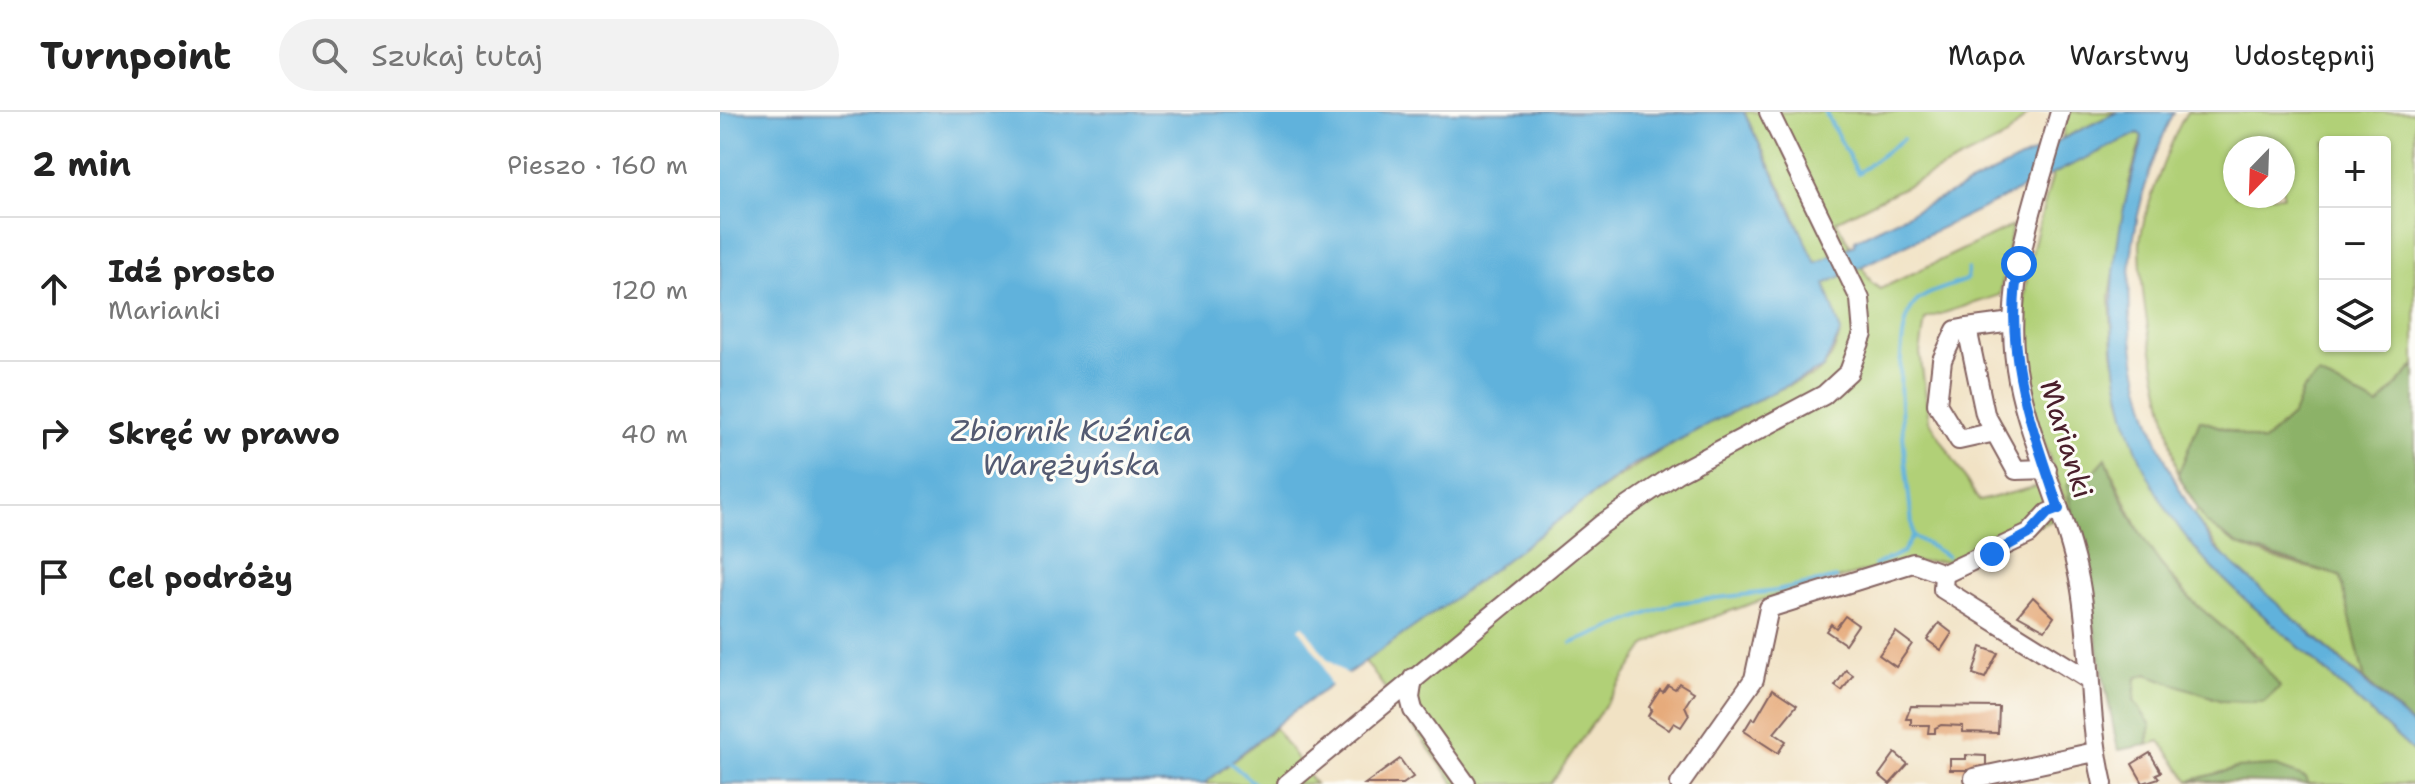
<!DOCTYPE html>
<html lang="pl">
<meta charset="utf-8">
<style>
:root{--surface:#fff;--page:#f2f2f2;--text:#222;--muted:#767676;--line:#e0e0e0}
body{margin:0;font-family:"Shantell Sans",sans-serif;background:var(--page);color:var(--text)}
.controls{position:absolute;right:24px;top:24px;display:grid;overflow:hidden;border-radius:8px;box-shadow:0 2px 6px #0004}
.controls button{width:72px;height:72px;display:grid;place-items:center;padding:0;border:0;border-bottom:2px solid var(--line);background:var(--surface);color:var(--text);font:40px sans-serif}
.compass{position:absolute;left:1503px;top:24px;width:72px;height:72px;border-radius:50%;background:var(--surface);box-shadow:0 2px 6px #0004;rotate:203deg}
.stop{position:absolute;width:24px;height:24px;margin:-18px;border:6px solid #1a73e8;border-radius:50%;background:#fff}
.stop.end{background:#1a73e8;border-color:#fff;box-shadow:0 2px 8px #0008}
.list{margin:0;padding:0;list-style:none}
h2{display:flex;justify-content:space-between;align-items:center;height:104px;margin:0;padding:0 32px;font-size:34px}
h2 small{font-size:26px;font-weight:400;color:var(--muted)}
.list li{display:grid;grid-template-columns:52px 1fr auto;gap:24px;align-items:center;box-sizing:border-box;height:144px;padding:0 32px;border-top:2px solid var(--line)}
.list b{display:block;font-size:30px;white-space:nowrap}
.list p{margin:0;font-size:26px;white-space:nowrap;color:var(--muted)}
.list em{font-size:26px;font-style:normal;color:var(--muted)}
.icon{flex:none;width:44px;height:44px;fill:none;stroke:currentColor;stroke-width:2;stroke-linecap:round;stroke-linejoin:round}
.map{position:relative;flex:none;width:1695px;height:672px;overflow:hidden}
header{display:flex;align-items:center;gap:48px;box-sizing:border-box;height:112px;padding:0 40px;background:var(--surface);border-bottom:2px solid var(--line)}
header strong{font-size:38px}
nav{display:flex;gap:44px;margin-inline-start:auto;font-size:28px}
.search{width:560px;height:72px;background:var(--page);display:flex;align-items:center;gap:20px;box-sizing:border-box;padding:0 28px;border-radius:44px;color:var(--muted);font-size:30px}
main{display:flex}
aside{flex:1;background:var(--surface)}
.map>svg:first-child{display:block}
.green{fill:#b1d077;stroke:#7e7851;stroke-width:2;fill-rule:evenodd}
.forest{fill:#8cb268;stroke:#6b684a;stroke-width:2}
.water{fill:#61b2dc;stroke:#566884;stroke-width:2}
.pier{fill:#f1e2c4}
.lines{fill:none;stroke-linecap:round;stroke-linejoin:round}
.stream{stroke:#61b2dc;stroke-width:4}
.building{fill:#e6ab7b}
.minor-casing{stroke:#846361;stroke-width:22}
.minor{stroke:#fff;stroke-width:18}
.route{stroke:#1a73e8;stroke-width:10}
.labels{text-anchor:middle;dominant-baseline:central;stroke-width:6;stroke-linejoin:round;paint-order:stroke}
.street-label{font-size:28px;fill:#4a1f2b;stroke:#fdfcf7}
.water-label{font-size:30px;font-style:italic;fill:#535a72;stroke:#fdfcf7}
</style>
<header>
<strong>Turnpoint</strong>
<div class="search"><svg class="icon" aria-label="search" viewBox="0 0 24 24"><circle cx="10" cy="10" r="6"/><path d="M15 15l6 6"/></svg>Szukaj tutaj</div>
<nav><a>Mapa</a><a>Warstwy</a><a>Udostępnij</a></nav>
</header>
<main>
<aside>
<h2>2 min<small>Pieszo · 160 m</small></h2>
<ul class="list">
<li><svg class="icon" aria-label="ahead" viewBox="0 0 24 24"><path d="M12 20V5M6 11l6-6 6 6"/></svg><div><b>Idź prosto</b><p>Marianki</p></div><em>120 m</em></li>
<li><svg class="icon" aria-label="right" viewBox="0 0 24 24"><path d="M7 20v-9h11M14 6l5 5-5 5"/></svg><div><b>Skręć w prawo</b></div><em>40 m</em></li>
<li><svg class="icon" aria-label="arrive" viewBox="0 0 24 24"><path d="M6 21V4h12l-3 4 3 4H6"/></svg><div><b>Cel podróży</b></div></li>
</ul>
</aside>
<div class="map">
<svg width="1695" height="672" viewBox="0 0 1695 672">
<rect width="100%" height="100%" fill="#fdfcf7"/>
<filter id="ink" filterUnits="userSpaceOnUse"><feTurbulence type="fractalNoise" baseFrequency=".0125" numOctaves="2"/><feDisplacementMap in="SourceGraphic" scale="16" xChannelSelector="R" yChannelSelector="G"/><feConvolveMatrix kernelMatrix="1 2 1 2 8 2 1 2 1" color-interpolation-filters="sRGB"/></filter>
<filter id="wash" filterUnits="userSpaceOnUse"><feTurbulence type="fractalNoise" baseFrequency=".006" numOctaves="4" result="noise"/><feDisplacementMap in="SourceGraphic" scale="32" xChannelSelector="R" yChannelSelector="G"/><feGaussianBlur stdDeviation="1.8" result="paint"/><feColorMatrix in="noise" values="0 0 0 0 0 0 0 0 0 0 0 0 0 0 0 0 0 1.4 0 .05"/><feComposite in="paint" operator="in"/></filter>
<g filter="url(#wash)">
<rect width="100%" height="100%" fill="#f1e2c4"/>
<g class="green">
<path d="M1024 0H1310L1286 25 1116 109 1151 170 1160 177 1292 114 1280 183 1205 207 1200 241 1209 308 1259 389 1323 373 1334 408 1227 449 1175 451 1042 488 945 522 926 533 831 672H735L645 549C791 447 925 325 1095 263 1110 252 1115 238 1121 220L1073 100Z"/>
<polygon points="1348,0 1397,0 1342,27"/>
<path d="M1467 0H1695V253L1658 294 1583 277 1573 303 1543 330 1480 308 1458 363C1443 288 1421 210 1420 133 1420 108 1453 22 1467 0ZM1605 30H1665V234H1605ZM1515 36H1563V84H1515Z"/>
<path d="M1418 21 1422 24 1409 71 1390 184 1393 239 1401 286 1427 358 1456 411 1494 457 1695 641V672H1589L1585 666 1517 656 1469 669 1440 629 1427 633 1431 613 1414 589 1416 566 1427 562 1503 589 1544 590 1541 547 1474 491 1427 436 1386 347 1373 361 1347 375 1354 414C1335 358 1308 298 1303 237 1298 178 1317 119 1333 62Z"/>
<path d="M1479 398C1505 442 1574 450 1620 464L1645 568 1511 453 1472 402Z"/>
<polygon points="555,616 595,672 484,672"/>
</g>
<g class="forest">
<polygon points="1695,253 1695,615 1645,568 1620,464 1518,433 1486,411 1458,363 1480,308 1543,330 1573,303 1583,277 1599,263 1658,294"/>
<path d="M1386 346C1403 397 1436 456 1477 493 1507 520 1537 541 1560 575L1544 590 1502 589 1427 562 1416 566 1414 589 1431 613 1427 633 1398 638C1380 551 1365 463 1347 375L1350 368 1373 361Z"/>
<polygon points="1553,654 1586,666 1589,672 1469,669 1517,656"/>
</g>
<path class="water" d="M0 0H1024L1096 151 1134 133 1135 128 1397 0H1454C1380 152 1401 299 1495 436L1695 615V641C1656 606 1618 570 1579 535 1543 503 1505 472 1474 435 1377 318 1376 171 1421 34L1422 24 1418 21 1105 172 1121 220 1103 256 990 311 911 354 731 489 570 602 484 672H0Z"/>
<polygon class="pier" points="583,513 607,547 630,565 612,578 602,550 579,516"/>
<g class="lines">
<g class="stream">
<polyline points="1105,0 1138,61 1183,27"/>
<polyline points="1193,424 1227,444"/>
<path d="M1155 453 1183 440 1193 424C1189 371 1167 239 1192 195 1201 180 1232 175 1247 167L1248 157"/>
<polyline points="852,531 955,491 1056,479 1116,466"/>
<polyline points="509,650 535,672"/>
</g>
</g>
<g id="blocks">
<g class="building">
<polygon points="1313,485 1334,505 1325,518 1298,503"/>
<polygon points="1125,504 1138,513 1125,532 1106,519 1111,512 1116,516"/>
<polygon points="1219,511 1232,521 1221,538 1207,528"/>
<polygon points="1176,520 1192,532 1176,555 1159,543"/>
<polygon points="1261,535 1278,541 1265,566 1253,562"/>
<polygon points="1126,558 1133,563 1122,579 1115,574"/>
<polygon points="959,571 974,580 965,594 969,603 961,615 954,611 949,618 928,604 932,597 929,595 940,578 943,580 948,573 955,577"/>
<polygon points="1053,577 1077,593 1054,621 1066,629 1058,641 1024,619 1032,606 1035,608"/>
<polygon points="1191,594 1279,595 1278,621 1243,620 1243,614 1221,613 1215,616 1215,621 1208,621 1209,613 1191,613 1191,607 1186,607"/>
<polygon points="1175,641 1188,652 1170,672 1159,663"/>
<polygon points="1430,641 1441,660 1436,662 1439,666 1423,671 1412,652"/>
<polygon points="1246,643 1266,644 1266,658 1230,658 1230,647 1246,647"/>
<polygon points="680,647 693,665 683,672 645,672"/>
</g>
</g>
</g>
<g filter="url(#ink)">
<use href="#blocks" fill-opacity="0" stroke="#846361" stroke-width="2"/>
<g class="lines">
<defs>
<g id="minor">
<path d="M1340 0C1316 87 1280 177 1298 268 1312 338 1347 402 1360 472 1372 539 1367 604 1383 672"/>
<polyline points="1292,210 1247,216 1265,302 1296,358 1327,357"/>
<polyline points="1247,216 1236,218 1222,248 1217,292 1239,328 1275,320"/>
<polyline points="1224,462 1223,477 1367,567"/>
<polyline points="693,566 690,586 693,598 746,672"/>
<polyline points="1254,666 1375,640"/>
<polyline points="567,672 882,412 957,361 1104,283 1129,260 1143,222 1140,187 1049,0"/>
<polyline points="960,672 1034,567 1049,496 1193,451 1224,462 1309,422 1328,401 1339,397"/>
</g>
</defs>
<use href="#minor" class="minor-casing"/>
<use href="#minor" class="minor"/>
</g>
</g>
<g class="lines" filter="url(#ink)">
<path class="route" d="M1272 442 1309 422 1328 401 1339 397C1312 315 1282 240 1299 152"/>
</g>
<g class="labels">
<g class="street-label">
<text transform="translate(1347 327) rotate(73)">Marianki</text>
</g>
<g class="water-label">
<text x="351" y="318">Zbiornik Kuźnica<tspan x="351" dy="34">Warężyńska</tspan></text>
</g>
</g>
</svg>
<div class="controls">
<button>+</button>
<button>−</button>
<button><svg class="icon" aria-label="layers" viewBox="0 0 24 24"><path d="M12 4l9 5-9 5-9-5zM3 14l9 5 9-5"/></svg></button>
</div>
<svg class="compass" viewBox="-18 -18 36 36"><path d="M0-13l5 13h-10z" fill="#e53935"/><path d="M0 13l5-13h-10z" fill="#767676"/></svg>
<div class="stop" style="left:1299px;top:152px"></div>
<div class="stop end" style="left:1272px;top:442px"></div>
</div>
</main>
